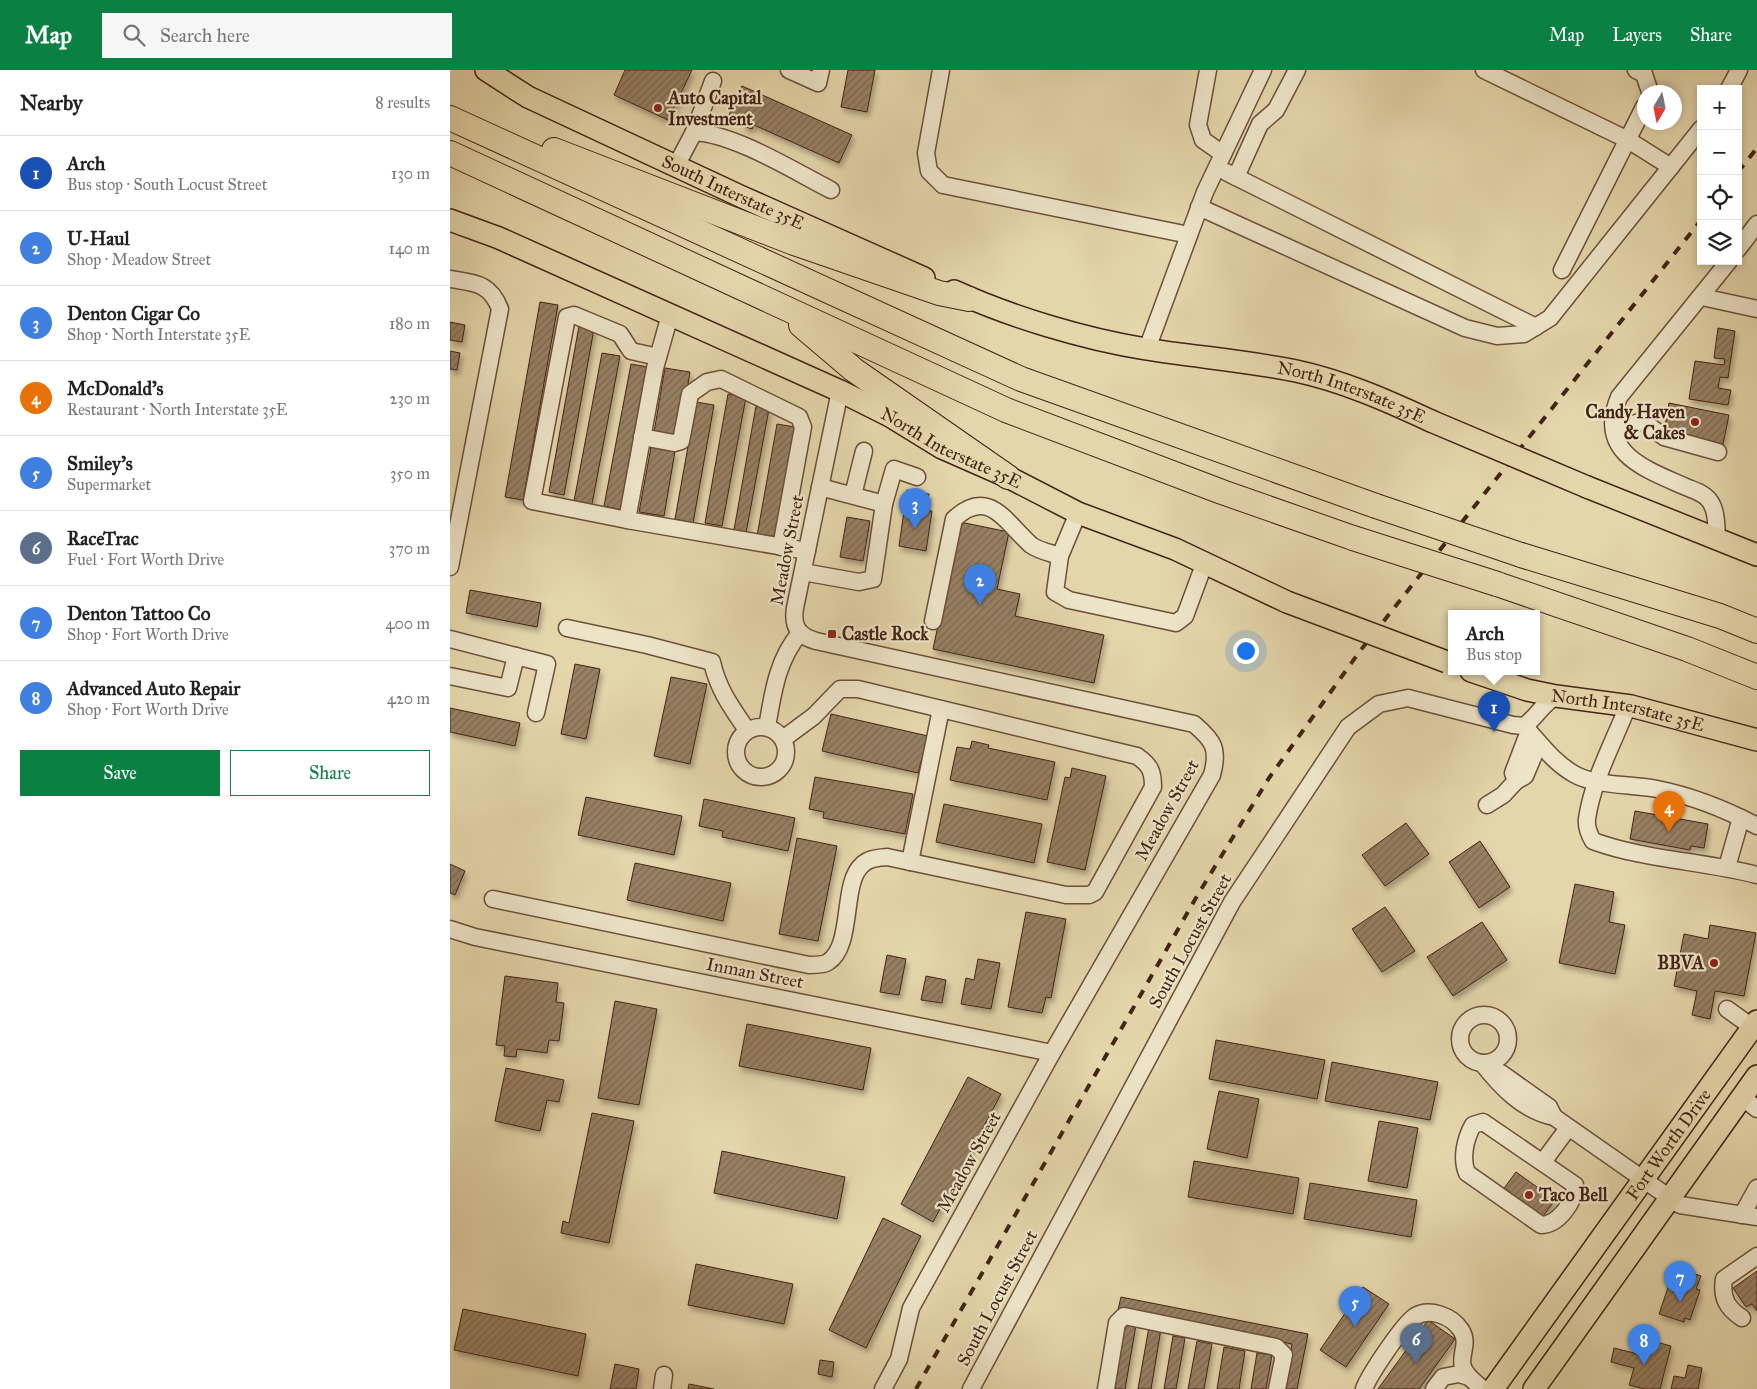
<!DOCTYPE html>
<meta charset="utf-8">
<style>
:root{--surface:#fff;--page:#f6f6f6;--text:#222;--muted:#767676;--line:#e0e0e0;--accent:#0b8043}
body{margin:0;font-family:"IM FELL Great Primer",serif;background:var(--page);color:var(--text)}
.controls{position:absolute;right:15px;top:15px;display:grid;overflow:hidden;border-radius:0px;box-shadow:0 2px 8px #0003}
.controls button{width:45px;height:45px;display:grid;place-items:center;padding:0;border:0;border-bottom:1px solid var(--line);background:var(--surface);color:var(--text);font:25px sans-serif}
.compass{position:absolute;left:1187px;top:15px;width:45px;height:45px;border-radius:50%;background:var(--surface);box-shadow:0 2px 8px #0003;rotate:190deg}
.you{position:absolute;left:795px;top:580px;width:18px;height:18px;margin:-12px;border:4px solid #fff;border-radius:50%;background:#1a73e8;box-shadow:0 0 0 8px #1a73e833}
.badge{display:grid;place-items:center;width:32px;height:32px;border-radius:50%;background:var(--accent);color:#fff;font-size:16px;font-weight:700}
.pin{position:absolute;translate:-50% -41px;filter:drop-shadow(0 1px 2px #0008)}
.pin::after{content:'';position:absolute;top:26px;width:18px;height:15px;background:inherit;clip-path:polygon(0 0,100% 0,50% 100%)}
.popup{position:absolute;left:998px;top:540px;width:92px;height:65px;box-sizing:border-box;display:grid;place-content:center;border-radius:0px;background:var(--surface);filter:drop-shadow(0 1px 4px #0005);font-size:16px;white-space:nowrap;color:var(--muted)}
.popup b{font-size:19px;color:var(--text)}
.popup::after{content:'';position:absolute;left:50%;top:100%;margin-left:-10px;border:10px solid transparent;border-top-color:var(--surface)}
.list{margin:0;padding:0;list-style:none}
h2{display:flex;justify-content:space-between;align-items:center;height:65px;margin:0;padding:0 20px;font-size:21px}
h2 small{font-size:16px;font-weight:400;color:var(--muted)}
.list li{display:grid;grid-template-columns:32px 1fr auto;gap:15px;align-items:center;box-sizing:border-box;height:75px;padding:0 20px;border-top:1px solid var(--line)}
.list b{display:block;font-size:19px;white-space:nowrap}
.list p{margin:0;font-size:16px;white-space:nowrap;color:var(--muted)}
.list em{font-size:16px;font-style:normal;color:var(--muted)}
.actions{display:flex;gap:10px;padding:15px 20px}
.actions a{flex:1;padding:11px 0;border:1px solid var(--accent);border-radius:0px;text-align:center;font-size:18px;color:var(--accent)}
.actions .main{background:var(--accent);color:#fff}
.icon{flex:none;width:28px;height:28px;fill:none;stroke:currentColor;stroke-width:2;stroke-linecap:round;stroke-linejoin:round}
.map{position:relative;flex:none;width:1307px;height:1319px;overflow:hidden}
header{display:flex;align-items:center;gap:30px;box-sizing:border-box;height:70px;padding:0 25px;background:var(--accent);color:#fff}
header strong{font-size:24px}
nav{display:flex;gap:28px;margin-inline-start:auto;font-size:18px}
.search{width:350px;height:45px;background:var(--page);display:flex;align-items:center;gap:12px;box-sizing:border-box;padding:0 18px;border-radius:0px;color:var(--muted);font-size:19px}
main{display:flex}
aside{flex:1;background:var(--surface)}
.map>svg:first-child{display:block}
.building{fill:url(#building-hatch);stroke:#442314;filter:url(#shadow)}
.lines{fill:none;stroke-linecap:round;stroke-linejoin:round}
.minor-casing{stroke:#6c503a;stroke-width:19}
.major-casing{stroke:#442314;stroke-width:24}
.highway-casing{stroke:#442314;stroke-width:26}
.minor{stroke:#ede4c8;stroke-width:16}
.major{stroke:#e4d6ab;stroke-width:21}
.highway{stroke:#e4d6ab;stroke-width:24}
.rail{stroke:#442314;stroke-width:4;stroke-dasharray:9 9;stroke-linecap:butt}
.major-bridge-casing{stroke:#442314;stroke-width:24;stroke-linecap:butt}
.highway-bridge-casing{stroke:#442314;stroke-width:26;stroke-linecap:butt}
.major-bridge{stroke:#e4d6ab;stroke-width:21}
.highway-bridge{stroke:#e4d6ab;stroke-width:24}
.poi-dot{fill:#8f2418;stroke:#ede4c8;stroke-width:2}
.labels{text-anchor:middle;dominant-baseline:central;stroke-width:4.5;stroke-linejoin:round;paint-order:stroke}
.poi-label{font-size:18px;font-weight:bold;fill:#442314;stroke:#ede4c8;text-anchor:start}
.street-label{font-size:18px;fill:#442314;stroke:#ede4c8}
</style>
<header>
<strong>Map</strong>
<div class="search"><svg class="icon" aria-label="search" viewBox="0 0 24 24"><circle cx="10" cy="10" r="6"/><path d="M15 15l6 6"/></svg>Search here</div>
<nav><a>Map</a><a>Layers</a><a>Share</a></nav>
</header>
<main>
<aside>
<h2>Nearby<small>8 results</small></h2>
<ul class="list">
<li><span class="badge" style="background:#1a4fb4">1</span><div><b>Arch</b><p>Bus stop · South Locust Street</p></div><em>130 m</em></li>
<li><span class="badge" style="background:#3f7fe0">2</span><div><b>U-Haul</b><p>Shop · Meadow Street</p></div><em>140 m</em></li>
<li><span class="badge" style="background:#3f7fe0">3</span><div><b>Denton Cigar Co</b><p>Shop · North Interstate 35E</p></div><em>180 m</em></li>
<li><span class="badge" style="background:#e8710a">4</span><div><b>McDonald's</b><p>Restaurant · North Interstate 35E</p></div><em>230 m</em></li>
<li><span class="badge" style="background:#3f7fe0">5</span><div><b>Smiley's</b><p>Supermarket</p></div><em>350 m</em></li>
<li><span class="badge" style="background:#5c6f8a">6</span><div><b>RaceTrac</b><p>Fuel · Fort Worth Drive</p></div><em>370 m</em></li>
<li><span class="badge" style="background:#3f7fe0">7</span><div><b>Denton Tattoo Co</b><p>Shop · Fort Worth Drive</p></div><em>400 m</em></li>
<li><span class="badge" style="background:#3f7fe0">8</span><div><b>Advanced Auto Repair</b><p>Shop · Fort Worth Drive</p></div><em>420 m</em></li>
</ul>
<div class="actions"><a class="main">Save</a><a>Share</a></div>
</aside>
<div class="map">
<svg width="1307" height="1319" viewBox="0 0 1307 1319">
<defs>
<pattern id="building-hatch" width="6" height="6" patternUnits="userSpaceOnUse" patternTransform="scale(1.25)"><rect width="6" height="6" fill="#978063"/><path d="M-1 1l2-2M0 6l6-6M5 7l2-2" fill="none" stroke="#7d6850"/></pattern>
<filter id="shadow"><feDropShadow dx="2.5" dy="4.5" stdDeviation="2.5" flood-color="#0004"/></filter>
</defs>
<rect width="100%" height="100%" fill="#e4d6ab"/>
<filter id="stains"><feTurbulence type="fractalNoise" baseFrequency=".004" numOctaves="4"/><feColorMatrix values="0 0 0 0 .2 0 0 0 0 .09 0 0 0 0 .02 0 0 0 .5 -.17"/></filter>
<radialGradient id="worn" r=".72"><stop offset=".6" stop-color="#630" stop-opacity="0"/><stop offset="1" stop-color="#630" stop-opacity=".3"/></radialGradient>
<g class="building">
<polygon points="175,0 242,0 218,50 164,25"/>
<polygon points="398,0 425,0 417,42 391,37"/>
<polygon points="292,16 402,65 389,93 304,55 302,59 293,56 295,51 279,45"/>
<polygon points="90,232 108,235 73,430 55,427"/>
<polygon points="0,252 15,255 12,272 0,270"/>
<polygon points="129,256 144,259 114,425 99,422"/>
<polygon points="1268,258 1285,261 1278,308 1270,307 1268,318 1281,320 1278,335 1239,329 1245,291 1274,295 1275,289 1264,288"/>
<polygon points="0,281 10,283 7,300 0,299"/>
<polygon points="152,283 170,286 142,434 124,431"/>
<polygon points="181,294 198,297 172,440 154,436"/>
<polygon points="215,298 240,302 229,367 204,362"/>
<polygon points="278,324 296,327 272,456 255,453"/>
<polygon points="246,332 264,335 243,453 225,449"/>
<polygon points="1219,333 1279,345 1273,374 1214,362"/>
<polygon points="306,336 319,339 296,463 284,460"/>
<polygon points="327,354 345,357 325,469 307,466"/>
<polygon points="201,377 225,381 214,446 189,442"/>
<polygon points="457,420 479,424 476,440 482,441 476,481 449,476"/>
<polygon points="397,447 420,451 413,491 390,487"/>
<polygon points="510,452 559,462 547,519 570,524 565,546 654,565 644,613 483,579"/>
<polygon points="20,520 91,533 87,557 16,543"/>
<polygon points="125,594 150,599 136,669 111,664"/>
<polygon points="221,607 257,614 240,694 204,686"/>
<polygon points="0,638 70,653 65,676 0,662"/>
<polygon points="381,644 478,666 468,703 372,681"/>
<polygon points="522,671 539,675 538,678 605,692 597,730 500,710 507,677 520,679"/>
<polygon points="622,698 656,706 635,800 597,792 615,707 620,708"/>
<polygon points="365,707 463,724 455,764 373,748 374,742 359,739"/>
<polygon points="136,727 232,746 224,785 128,765"/>
<polygon points="254,729 345,748 338,781 272,767 273,761 249,756"/>
<polygon points="494,734 592,754 584,793 486,772"/>
<polygon points="1185,741 1258,754 1254,778 1241,776 1240,780 1180,769"/>
<polygon points="956,753 979,784 935,816 912,785"/>
<polygon points="347,768 387,776 368,871 329,864"/>
<polygon points="1030,771 1060,817 1029,838 999,792"/>
<polygon points="185,793 281,813 273,851 177,830"/>
<polygon points="0,794 15,801 5,825 0,823"/>
<polygon points="1125,814 1164,822 1159,852 1175,855 1165,904 1109,893"/>
<polygon points="935,837 965,881 932,902 902,859"/>
<polygon points="576,842 616,849 601,928 596,927 592,943 558,937"/>
<polygon points="1032,852 1057,890 1003,926 977,887"/>
<polygon points="1260,855 1306,863 1294,926 1265,921 1260,949 1242,945 1247,921 1224,916 1234,864 1258,869"/>
<polygon points="437,885 456,889 449,925 430,922"/>
<polygon points="528,889 550,893 541,939 511,934 516,908 524,910"/>
<polygon points="55,906 108,913 106,932 114,933 109,971 99,970 97,983 67,979 66,987 54,986 55,976 46,975"/>
<polygon points="476,906 496,910 492,933 471,930"/>
<polygon points="165,931 207,939 189,1035 148,1028"/>
<polygon points="297,954 421,978 413,1020 289,996"/>
<polygon points="766,970 875,990 867,1029 759,1009"/>
<polygon points="882,992 988,1012 980,1050 875,1031"/>
<polygon points="56,998 114,1010 109,1032 97,1030 90,1061 45,1051"/>
<polygon points="518,1007 551,1024 483,1152 451,1134"/>
<polygon points="769,1021 809,1029 797,1088 757,1079"/>
<polygon points="142,1043 184,1051 159,1173 111,1163 113,1151 119,1153"/>
<polygon points="929,1051 968,1058 957,1118 918,1111"/>
<polygon points="272,1081 395,1107 387,1149 264,1123"/>
<polygon points="744,1091 849,1108 843,1144 738,1127"/>
<polygon points="1066,1102 1105,1130 1091,1149 1052,1121"/>
<polygon points="860,1113 967,1130 961,1167 854,1149"/>
<polygon points="433,1148 471,1166 416,1278 379,1260"/>
<polygon points="246,1194 343,1214 334,1254 238,1235"/>
<polygon points="1225,1197 1251,1206 1246,1219 1250,1220 1240,1250 1235,1248 1234,1252 1209,1244"/>
<polygon points="1307,1201 1307,1241 1302,1234 1296,1237 1283,1218"/>
<polygon points="913,1217 939,1234 896,1297 870,1280"/>
<polygon points="671,1227 858,1264 847,1319 834,1319 842,1274 668,1240"/>
<polygon points="13,1239 136,1264 128,1306 4,1280"/>
<polygon points="978,1250 1005,1269 969,1319 928,1319"/>
<polygon points="674,1253 686,1255 675,1319 662,1319"/>
<polygon points="699,1257 711,1259 701,1319 688,1319"/>
<polygon points="723,1266 735,1268 726,1319 714,1319"/>
<polygon points="1192,1268 1221,1276 1210,1319 1195,1319 1179,1315 1184,1298 1161,1292 1164,1278 1188,1284"/>
<polygon points="747,1271 762,1274 754,1319 738,1319"/>
<polygon points="774,1277 795,1281 789,1319 767,1319"/>
<polygon points="807,1283 822,1285 816,1319 801,1319"/>
<polygon points="370,1290 384,1292 382,1307 368,1304"/>
<polygon points="165,1294 189,1299 186,1319 160,1319"/>
<polygon points="1238,1295 1252,1298 1248,1319 1221,1319 1224,1306 1235,1308"/>
<polygon points="239,1314 264,1319 238,1319"/>
</g>
<g class="lines">
<defs>
<g id="minor">
<polyline points="339,0 368,13 371,0"/>
<polyline points="491,0 476,83 479,101 493,115 739,165"/>
<polyline points="758,0 748,55 753,70 773,84"/>
<polyline points="1034,0 1178,70 1221,97"/>
<polyline points="1186,0 1194,4 1200,22"/>
<polyline points="1279,19 1289,0"/>
<polyline points="244,62 263,11"/>
<path d="M226 96 244 62C285 64 344 101 381 120"/>
<polyline points="776,102 786,107 810,54 826,40 847,0"/>
<polyline points="786,107 1086,257"/>
<polyline points="749,137 1015,258 1047,266 1074,264 1100,248 1251,59"/>
<polyline points="1288,179 1307,154"/>
<polyline points="1112,200 1194,37"/>
<path d="M0 209C25 213 40 213 50 239L0 497"/>
<polyline points="1252,227 1307,239"/>
<polyline points="220,245 205,298 177,450 357,481"/>
<polyline points="697,279 755,122 813,0"/>
<path d="M390 321 345 538C342 556 348 566 366 571L744 654C764 671 769 679 762 705L602 983 461 1238 449 1289 433 1319"/>
<polyline points="1164,360 1193,351 1214,367 1268,382"/>
<polyline points="192,367 224,373 231,371 240,324 257,312 271,309 349,347 353,357 331,477"/>
<polyline points="403,425 414,381"/>
<polyline points="434,434 444,399 467,407"/>
<polyline points="628,443 610,486 605,522 619,530 726,553 735,546 752,500 757,493"/>
<polyline points="177,450 82,431 117,247 124,245 170,264 181,281 208,287"/>
<path d="M1267 467C1266 455 1267 440 1259 430 1254 423 1243 420 1236 417 1195 399 1146 383 1169 327L1279 191"/>
<polyline points="353,502 409,512 423,509 434,434 370,417"/>
<path d="M483 551 504 449C539 416 556 453 581 475 589 481 601 483 610 486"/>
<path d="M117 558 197 575 262 592C268 619 281 637 297 660"/>
<polyline points="0,569 97,594 86,643"/>
<polyline points="0,606 58,618 66,586"/>
<path d="M1181 636 1175 643C1161 677 1142 713 1137 749 1136 757 1139 764 1143 771 1195 790 1253 791 1307 805"/>
<path d="M1074 656C1090 673 1103 692 1124 704 1144 716 1183 714 1207 719 1242 726 1275 739 1307 756"/>
<circle cx="311" cy="682" r="25"/>
<path d="M317 657C323 623 327 590 350 563"/>
<polyline points="1079,661 1063,703 1066,711 1075,706 1089,673"/>
<polyline points="1037,735 1053,725 1066,711"/>
<polyline points="460,792 491,639"/>
<polyline points="1277,797 1291,748"/>
<path d="M43 829 359 895C365 895 374 895 378 892 404 876 391 813 412 795 419 788 428 788 437 787L616 825H639L645 822 703 717C703 701 700 695 687 686L408 619H390L364 646 333 669"/>
<polyline points="0,859 25,867 602,983"/>
<polyline points="1277,939 1302,957"/>
<circle cx="1034" cy="969" r="24"/>
<path d="M1032 993C1050 1016 1073 1041 1104 1047L1230 1135 1307 1147"/>
<polyline points="1051,1003 1099,1037 1104,1047"/>
<polyline points="1292,1027 1307,1039"/>
<path d="M1033 1052 1125 1115C1125 1132 1108 1155 1091 1155L1017 1103C1011 1089 1015 1069 1023 1055Z"/>
<polyline points="1093,1092 1118,1058"/>
<polyline points="1292,1145 1307,1118"/>
<path d="M1292 1248C1277 1238 1271 1228 1274 1209L1307 1186"/>
<polyline points="212,1319 214,1305"/>
<path d="M521 1319 782 832 898 657 929 634 958 628 1063 655 1074 656C1087 647 1092 634 1106 626"/>
<polyline points="656,1319 667,1253 674,1246 826,1277 834,1285 827,1319"/>
<path d="M914 1319C919 1305 952 1256 964 1247 979 1237 1002 1246 1011 1260 1020 1274 1009 1285 1013 1297 1016 1306 1026 1313 1033 1319"/>
<polyline points="984,1319 993,1307 1009,1304 1019,1307"/>
</g>
<g id="major">
<path id="s1" d="M36 0 78 27 290 126 474 208"/>
<path id="s2" d="M0 150 49 168 390 321 440 346 492 378 558 407 628 443 725 479 837 532"/>
<path id="s3" d="M504 221C561 247 634 269 696 279 746 287 797 291 846 301 893 311 938 331 981 351"/>
<polyline points="1137,417 1307,485"/>
<path id="s4" d="M1021 601 1077 620 1106 626 1181 636 1307 670"/>
<path id="s5" d="M1043 1319 1307 951"/>
<polyline points="1084,1319 1307,1006"/>
</g>
<g id="highway">
<polyline points="0,48 571,309 926,436"/>
<polyline points="104,80 344,173 489,223 519,229"/>
<polyline points="0,83 556,340 772,422 903,468"/>
<polyline points="351,255 404,300 558,407"/>
<polyline points="1071,485 1270,546 1307,561"/>
<polyline points="1047,514 1237,579 1307,607"/>
</g>
</defs>
<use href="#minor" class="minor-casing"/>
<use href="#major" class="major-casing"/>
<use href="#highway" class="highway-casing"/>
<use href="#minor" class="minor"/>
<use href="#major" class="major"/>
<use href="#highway" class="highway"/>
<g class="rail">
<polyline points="1288,102 1307,78"/>
<polyline points="466,1319 747,826 819,708 910,581 1251,150"/>
</g>
<defs>
<g id="major-bridge">
<polyline points="981,351 1137,417"/>
<polyline points="837,532 997,592"/>
</g>
<g id="highway-bridge">
<polyline points="926,436 1071,485"/>
<polyline points="903,468 1047,514"/>
</g>
</defs>
<use href="#major-bridge" class="major-bridge-casing"/>
<use href="#highway-bridge" class="highway-bridge-casing"/>
<use href="#major-bridge" class="major-bridge"/>
<use href="#highway-bridge" class="highway-bridge"/>
</g>
<g class="poi-dot">
<circle cx="208" cy="38" r="5"/>
<circle cx="1245" cy="352" r="5"/>
<rect x="377" y="559" width="10" height="10" rx="2.5"/>
<circle cx="1264" cy="893" r="5"/>
<circle cx="1079" cy="1125" r="5"/>
</g>
<g class="labels">
<g class="poi-label">
<text x="218" y="28">Auto Capital<tspan x="218" dy="21">Investment</tspan></text>
<text x="1235" y="342" text-anchor="end">Candy Haven<tspan x="1235" dy="21">&amp; Cakes</tspan></text>
<text x="392" y="564">Castle Rock</text>
<text x="1254" y="893" text-anchor="end">BBVA</text>
<text x="1089" y="1125">Taco Bell</text>
</g>
<g class="street-label">
<text stroke="none"><textPath href="#s1" startOffset="276">South Interstate 35E</textPath></text>
<text stroke="none"><textPath href="#s3" startOffset="412">North Interstate 35E</textPath></text>
<text stroke="none"><textPath href="#s2" startOffset="551">North Interstate 35E</textPath></text>
<text transform="translate(337 480) rotate(-79)">Meadow Street</text>
<text stroke="none"><textPath href="#s4" startOffset="162">North Interstate 35E</textPath></text>
<text transform="translate(717 740) rotate(-61)">Meadow Street</text>
<text transform="translate(740 871) rotate(-61)">South Locust Street</text>
<text transform="translate(305 903) rotate(11)">Inman Street</text>
<text stroke="none"><textPath href="#s5" startOffset="301">Fort Worth Drive</textPath></text>
<text transform="translate(519 1092) rotate(-61)">Meadow Street</text>
<text transform="translate(547 1228) rotate(-62)">South Locust Street</text>
</g>
</g>
<rect width="100%" height="100%" filter="url(#stains)"/>
<rect width="100%" height="100%" fill="url(#worn)"/>
</svg>
<div class="controls">
<button>+</button>
<button>−</button>
<button><svg class="icon" aria-label="locate" viewBox="0 0 24 24"><circle cx="12" cy="12" r="6"/><path d="M12 2v4M12 18v4M2 12h4M18 12h4"/></svg></button>
<button><svg class="icon" aria-label="layers" viewBox="0 0 24 24"><path d="M12 4l9 5-9 5-9-5zM3 14l9 5 9-5"/></svg></button>
</div>
<svg class="compass" viewBox="-18 -18 36 36"><path d="M0-13l5 13h-10z" fill="#e53935"/><path d="M0 13l5-13h-10z" fill="#767676"/></svg>
<div class="you"></div>
<div class="pin badge" style="left:1044px;top:662px;background:#1a4fb4">1</div>
<div class="popup"><b>Arch</b>Bus stop</div>
<div class="pin badge" style="left:530px;top:535px;background:#3f7fe0">2</div>
<div class="pin badge" style="left:465px;top:459px;background:#3f7fe0">3</div>
<div class="pin badge" style="left:1219px;top:762px;background:#e8710a">4</div>
<div class="pin badge" style="left:905px;top:1257px;background:#3f7fe0">5</div>
<div class="pin badge" style="left:966px;top:1294px;background:#5c6f8a">6</div>
<div class="pin badge" style="left:1230px;top:1232px;background:#3f7fe0">7</div>
<div class="pin badge" style="left:1194px;top:1295px;background:#3f7fe0">8</div>
</div>
</main>
